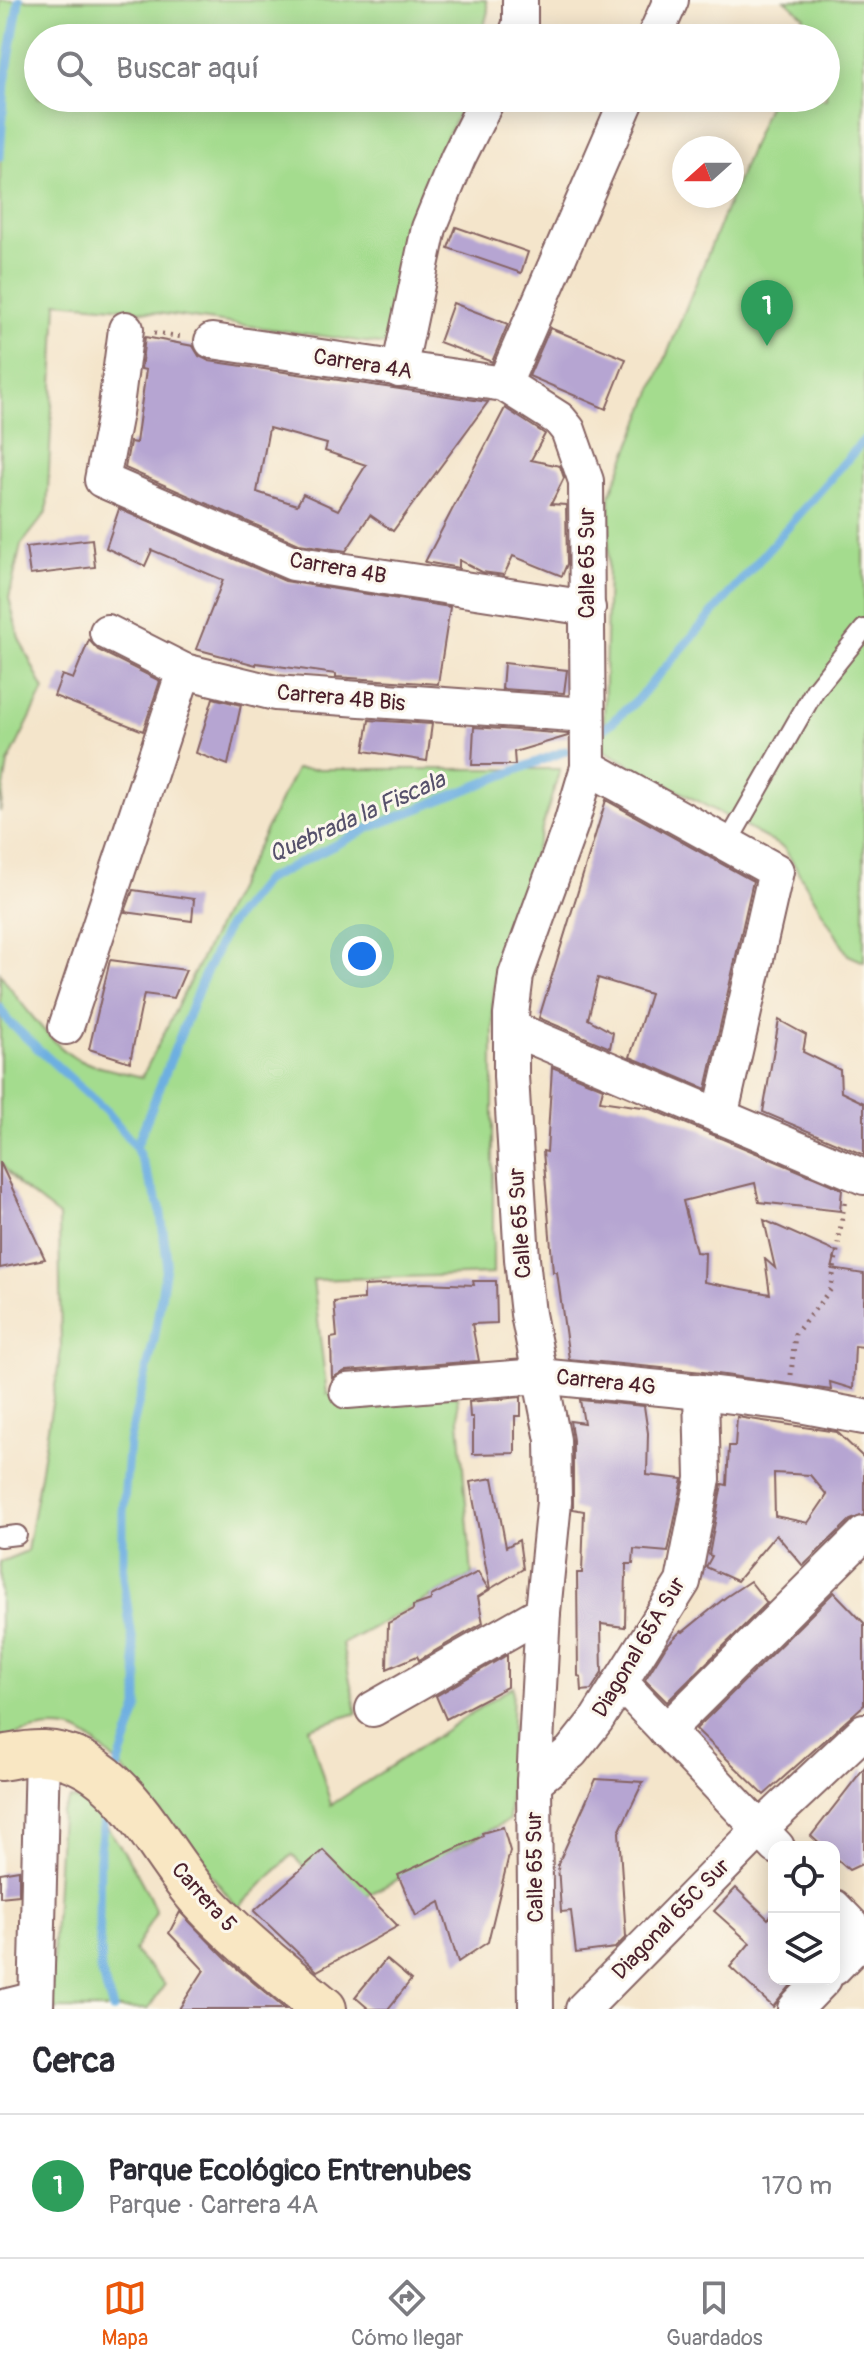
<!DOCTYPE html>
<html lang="es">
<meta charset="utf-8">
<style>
:root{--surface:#fff;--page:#f7f7f7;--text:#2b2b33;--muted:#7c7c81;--line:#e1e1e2;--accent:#ea580c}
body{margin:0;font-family:Pangolin,sans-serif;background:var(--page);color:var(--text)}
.controls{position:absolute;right:24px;bottom:24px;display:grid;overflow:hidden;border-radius:16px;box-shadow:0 4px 20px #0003}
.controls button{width:72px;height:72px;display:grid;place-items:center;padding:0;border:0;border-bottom:2px solid var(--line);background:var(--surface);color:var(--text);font:40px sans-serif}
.compass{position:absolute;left:672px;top:136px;width:72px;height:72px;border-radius:50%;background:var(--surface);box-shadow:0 4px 20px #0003;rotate:249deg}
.you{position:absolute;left:362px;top:956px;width:28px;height:28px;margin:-20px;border:6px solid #fff;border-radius:50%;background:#1a73e8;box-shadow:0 0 0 12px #1a73e833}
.badge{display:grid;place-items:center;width:52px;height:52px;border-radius:50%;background:var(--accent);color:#fff;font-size:26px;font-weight:700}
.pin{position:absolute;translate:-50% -66px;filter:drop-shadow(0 2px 4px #0008)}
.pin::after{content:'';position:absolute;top:42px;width:28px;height:24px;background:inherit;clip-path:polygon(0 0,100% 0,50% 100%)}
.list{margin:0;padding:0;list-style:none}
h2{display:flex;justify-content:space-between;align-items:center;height:104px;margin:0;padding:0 32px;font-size:34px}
h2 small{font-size:26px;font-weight:400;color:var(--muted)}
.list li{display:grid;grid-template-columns:52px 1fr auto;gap:24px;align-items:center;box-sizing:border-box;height:144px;padding:0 32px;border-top:2px solid var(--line)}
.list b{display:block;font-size:30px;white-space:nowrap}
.list p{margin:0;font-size:26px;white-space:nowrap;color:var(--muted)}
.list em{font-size:26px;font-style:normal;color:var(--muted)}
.icon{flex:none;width:44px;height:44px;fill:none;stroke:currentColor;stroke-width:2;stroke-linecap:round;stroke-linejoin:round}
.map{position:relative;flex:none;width:864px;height:2009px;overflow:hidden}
.search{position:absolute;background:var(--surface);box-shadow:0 4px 20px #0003;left:24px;right:24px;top:24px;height:88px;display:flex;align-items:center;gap:20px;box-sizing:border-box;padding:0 28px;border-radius:44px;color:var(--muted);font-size:30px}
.sheet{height:248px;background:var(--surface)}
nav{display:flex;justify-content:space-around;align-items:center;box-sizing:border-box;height:112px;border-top:2px solid var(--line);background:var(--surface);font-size:22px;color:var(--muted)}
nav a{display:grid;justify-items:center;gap:4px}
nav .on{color:var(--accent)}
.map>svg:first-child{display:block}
.green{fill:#a4dc8e;stroke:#777e5c;stroke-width:2}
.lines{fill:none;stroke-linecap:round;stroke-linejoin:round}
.stream{stroke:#6dafe1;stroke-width:9}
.building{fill:#b6a5d2;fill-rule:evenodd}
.lane-casing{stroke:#866463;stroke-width:22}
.street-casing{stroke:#866463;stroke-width:38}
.secondary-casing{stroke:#866463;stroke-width:48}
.path{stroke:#866463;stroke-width:5;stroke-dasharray:2 6;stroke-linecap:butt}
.lane{stroke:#fff;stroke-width:18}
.street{stroke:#fff;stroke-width:34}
.secondary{stroke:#f9e7c3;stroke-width:44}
.labels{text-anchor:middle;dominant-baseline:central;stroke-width:6;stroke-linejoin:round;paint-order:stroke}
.street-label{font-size:22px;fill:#4a1f2b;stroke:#fbf7ec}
.water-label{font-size:24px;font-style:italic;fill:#56516b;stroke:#fbf7ec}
</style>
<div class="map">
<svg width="864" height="2009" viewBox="0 0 864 2009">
<rect width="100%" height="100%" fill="#fbf7ec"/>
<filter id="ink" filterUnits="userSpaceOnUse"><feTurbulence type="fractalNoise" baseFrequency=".0125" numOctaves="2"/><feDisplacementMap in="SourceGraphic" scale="16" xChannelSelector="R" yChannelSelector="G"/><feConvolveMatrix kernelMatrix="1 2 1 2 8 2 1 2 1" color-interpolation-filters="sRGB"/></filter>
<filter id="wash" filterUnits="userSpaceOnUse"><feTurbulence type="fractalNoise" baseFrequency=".006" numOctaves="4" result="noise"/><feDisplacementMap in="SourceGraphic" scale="32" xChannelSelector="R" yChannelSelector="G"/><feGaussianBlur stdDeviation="1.8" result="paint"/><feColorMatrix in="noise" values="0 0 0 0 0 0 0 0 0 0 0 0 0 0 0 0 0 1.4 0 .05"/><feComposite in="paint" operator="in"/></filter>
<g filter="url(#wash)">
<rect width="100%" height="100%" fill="#f4e5cb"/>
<g class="green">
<polygon points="0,0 486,0 488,11 481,38 38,38 38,98 466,98 423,185 386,345 114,307 57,302 47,512 21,545 9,598 19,638 44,690 8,763 0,812"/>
<polygon points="785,0 864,0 864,962 848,955 784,848 603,750 610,495 771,98 826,98 826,38 796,38 804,16"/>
<path d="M296 769H560L493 990V1274L313 1280 327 1394 457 1396 472 1575 342 1644 357 1713 309 1728 331 1805 513 1686 509 1820 344 1908 292 1855 238 1908C207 1873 110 1738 72 1730 47 1724 24 1733 0 1739V1562L27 1551 61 1351 59 1216 20 1186 0 1163V973C15 996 52 1045 75 1058 92 1067 123 1072 142 1077Z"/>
<path d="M70 1799 88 1801C115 1837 139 1871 156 1912L134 1951 165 1984 148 2009H50L61 1813Z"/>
</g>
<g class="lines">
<g class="stream">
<polyline points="0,156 5,82 19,0"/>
<polyline points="605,728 636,701 864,440"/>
<polyline points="0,1008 8,1021 108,1113 136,1147 160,1207 167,1260 154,1340 129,1442 123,1512 123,1577 138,1678 138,1708 115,1774"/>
<polyline points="136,1147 201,983 227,927 265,880 369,828 565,751"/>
<polyline points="107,1799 100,1848 99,1920 101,1972 113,2009"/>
</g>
</g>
<g id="blocks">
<g class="building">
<polygon points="456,227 528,252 521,273 448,248"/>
<polygon points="453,303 508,324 492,362 439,342"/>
<polygon points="550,328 626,359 606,409 529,376"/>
<path d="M145 337 193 346 199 356 209 361 488 402 393 531 370 515 346 551 299 544 125 468 130 442 136 443 146 370 141 369ZM269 428 327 444 325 451 366 465 338 510 303 494 297 505 257 492Z"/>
<polygon points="505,408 545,434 531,460 560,466 564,478 551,504 566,505 567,564 562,576 513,556 504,575 482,572 459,560 459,568 425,562"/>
<polygon points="119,509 285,581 450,607 438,684 336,677 336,674 256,663 256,665 196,649 223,580 152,550 145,566 106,548"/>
<polygon points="92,539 95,567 30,575 26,547"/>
<polygon points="89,640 98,650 160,681 143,731 54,696 62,675 73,679"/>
<polygon points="504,663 567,670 564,693 502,689"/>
<polygon points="213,698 241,705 228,765 196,753"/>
<polygon points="369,720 432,724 427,761 364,751"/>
<polygon points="474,727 568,734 568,736 514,752 515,765 472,765"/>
<polygon points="606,800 753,881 706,1089 630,1057 650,994 598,978 588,1019 613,1033 610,1048 539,1018"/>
<polygon points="133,890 194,899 192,921 125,912"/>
<polygon points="110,960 186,970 174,998 144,994 130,1062 89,1049"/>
<polygon points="779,1020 806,1035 803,1052 840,1070 841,1092 864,1103 864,1155 763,1112"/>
<polygon points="552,1067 603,1088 600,1101 649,1108 842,1189 840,1211 759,1202 755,1183 683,1201 696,1252 705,1253 704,1282 770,1294 765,1259 775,1268 764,1220 836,1252 832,1269 864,1274 864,1347 855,1346 853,1389 830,1382 831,1390 703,1372 569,1359 557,1272 553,1272 543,1151 547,1152"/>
<polygon points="0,1162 45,1259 0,1268"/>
<polygon points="473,1281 496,1281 497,1323 472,1324 479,1361 345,1371 332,1378 331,1338 337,1337 334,1302 364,1299 364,1286 424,1283 474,1285"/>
<polygon points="521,1397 521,1416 515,1416 515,1453 473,1454 473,1417 470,1417 469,1402"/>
<polygon points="580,1400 644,1406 648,1433 647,1475 683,1479 668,1552 634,1549 633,1564 626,1564 625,1627 601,1624 602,1673 591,1690 582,1691 581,1677 578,1676 577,1573 582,1573 584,1511 573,1509 573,1440 570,1421 584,1423"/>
<path d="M737 1417 837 1432 864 1458V1515L850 1520 803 1566 776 1534 737 1581 706 1567 712 1556 709 1555 722 1484 727 1485 729 1446H735ZM774 1473 810 1475 827 1495 808 1523 775 1516Z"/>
<polygon points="493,1478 506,1547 519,1540 523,1569 490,1589 470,1482"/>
<polygon points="478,1572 489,1590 478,1597 483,1623 419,1660 417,1656 387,1669 388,1623 413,1610 413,1606 431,1600 431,1596"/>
<polygon points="750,1581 767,1603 667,1702 645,1680 666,1646 681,1631 683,1632 726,1597"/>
<polygon points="834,1592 864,1623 864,1705 764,1795 696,1729"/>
<polygon points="507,1655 507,1687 446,1719 436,1696"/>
<polygon points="864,1768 864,1863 849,1870 834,1857 834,1847 823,1847 811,1836"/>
<polygon points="596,1779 643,1782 619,1832 626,1937 615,1948 576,1953 571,1911 561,1912 558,1864"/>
<polygon points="503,1827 510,1851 488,1942 458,1962 440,1902 416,1916 398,1875 483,1836 482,1833"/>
<polygon points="323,1850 398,1926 317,1971 254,1911"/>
<polygon points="19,1870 19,1895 0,1897 0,1873"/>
<polygon points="736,1888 768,1919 774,1912 774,1979 787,1979 792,1984 773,2007 730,1967 750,1943 714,1911"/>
<polygon points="180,1912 227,1960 285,2009 179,2009 204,1970 169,1933"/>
<polygon points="386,1959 411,1980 388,2009 369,2009 355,1997"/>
</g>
</g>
</g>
<g filter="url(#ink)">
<use href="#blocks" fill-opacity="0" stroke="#866463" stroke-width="2"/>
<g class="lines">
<defs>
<g id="lane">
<polyline points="727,844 815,690 864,629"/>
<polyline points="0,1537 17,1535"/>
</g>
<g id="street">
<polyline points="515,38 520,24 520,0"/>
<polyline points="654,38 671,0"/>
<polyline points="126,329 115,413 102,480 293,563 588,608"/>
<polyline points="212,341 504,384 559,419 568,430 586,481 588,767 571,824 516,975 511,1015 511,1076 522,1259 528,1314 553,1440 554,1502 543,1612 534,1782 536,2009"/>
<polyline points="399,370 429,228 458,158 488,98"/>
<polyline points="504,384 628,98"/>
<polyline points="107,632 184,671 275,693 587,715"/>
<polyline points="588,767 776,871 720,1117"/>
<polyline points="66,1027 184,671"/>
<polyline points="511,1028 864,1177"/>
<polyline points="347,1391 539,1376 701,1392 789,1403 864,1417"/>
<polyline points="620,1682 777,1847"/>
<polyline points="373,1709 543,1612"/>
<polyline points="666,1731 864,1534"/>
<polyline points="534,1782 571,1752 597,1719 683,1582 703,1479 701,1392"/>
<polyline points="834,1907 864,1938"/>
<polyline points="834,1968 864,1937"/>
<polyline points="0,2008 36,1999"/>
<polyline points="36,2009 42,1752"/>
<polyline points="583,2009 760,1829 864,1731"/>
<polyline points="795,2009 824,1979"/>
</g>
<path id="secondary" d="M0 1758C14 1756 29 1752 43 1753 121 1757 154 1847 200 1898 237 1939 282 1974 324 2009"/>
</defs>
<use href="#lane" class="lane-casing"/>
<use href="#street" class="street-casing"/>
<use href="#secondary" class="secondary-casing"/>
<g class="path">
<polyline points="154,333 184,337"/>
<polyline points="791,1375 795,1334 831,1289 845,1199"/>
</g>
<use href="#lane" class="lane"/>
<use href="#street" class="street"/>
<use href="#secondary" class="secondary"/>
</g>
</g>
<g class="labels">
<g class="street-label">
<text transform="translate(363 364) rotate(9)">Carrera 4A</text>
<text transform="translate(587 563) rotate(-90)">Calle 65 Sur</text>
<text transform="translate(338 568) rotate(10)">Carrera 4B</text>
<text transform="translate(341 698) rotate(5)">Carrera 4B Bis</text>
<text transform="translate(520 1223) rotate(-94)">Calle 65 Sur</text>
<text transform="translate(606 1382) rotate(6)">Carrera 4G</text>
<text transform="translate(639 1647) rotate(-59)">Diagonal 65A Sur</text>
<text transform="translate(535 1867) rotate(-91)">Calle 65 Sur</text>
<text transform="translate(204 1897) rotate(48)">Carrera 5</text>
<text transform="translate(671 1919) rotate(-46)">Diagonal 65C Sur</text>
</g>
<g class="water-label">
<text transform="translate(357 817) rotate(-24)">Quebrada la Fiscala</text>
</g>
</g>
</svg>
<div class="controls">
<button><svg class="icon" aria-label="locate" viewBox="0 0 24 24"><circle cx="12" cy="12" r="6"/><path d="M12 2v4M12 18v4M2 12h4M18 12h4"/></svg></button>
<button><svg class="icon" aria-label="layers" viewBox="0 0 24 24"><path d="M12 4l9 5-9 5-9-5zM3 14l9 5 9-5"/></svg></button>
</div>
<svg class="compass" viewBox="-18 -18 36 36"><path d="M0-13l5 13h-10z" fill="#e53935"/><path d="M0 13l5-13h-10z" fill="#7c7c81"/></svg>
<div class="you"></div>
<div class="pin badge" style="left:767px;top:346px;background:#2e9e5b">1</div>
<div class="search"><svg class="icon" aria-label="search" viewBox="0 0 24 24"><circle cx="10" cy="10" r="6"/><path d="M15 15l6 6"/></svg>Buscar aquí</div>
</div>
<section class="sheet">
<h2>Cerca<small></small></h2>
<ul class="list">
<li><span class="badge" style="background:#2e9e5b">1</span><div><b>Parque Ecológico Entrenubes</b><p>Parque · Carrera 4A</p></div><em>170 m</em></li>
</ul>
</section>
<nav>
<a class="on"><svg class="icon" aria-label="map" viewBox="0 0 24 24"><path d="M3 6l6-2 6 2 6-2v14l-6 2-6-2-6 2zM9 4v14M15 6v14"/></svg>Mapa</a>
<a><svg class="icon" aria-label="directions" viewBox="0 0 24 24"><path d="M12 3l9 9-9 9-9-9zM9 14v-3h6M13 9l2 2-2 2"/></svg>Cómo llegar</a>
<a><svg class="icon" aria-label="saved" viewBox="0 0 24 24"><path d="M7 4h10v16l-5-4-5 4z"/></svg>Guardados</a>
</nav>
